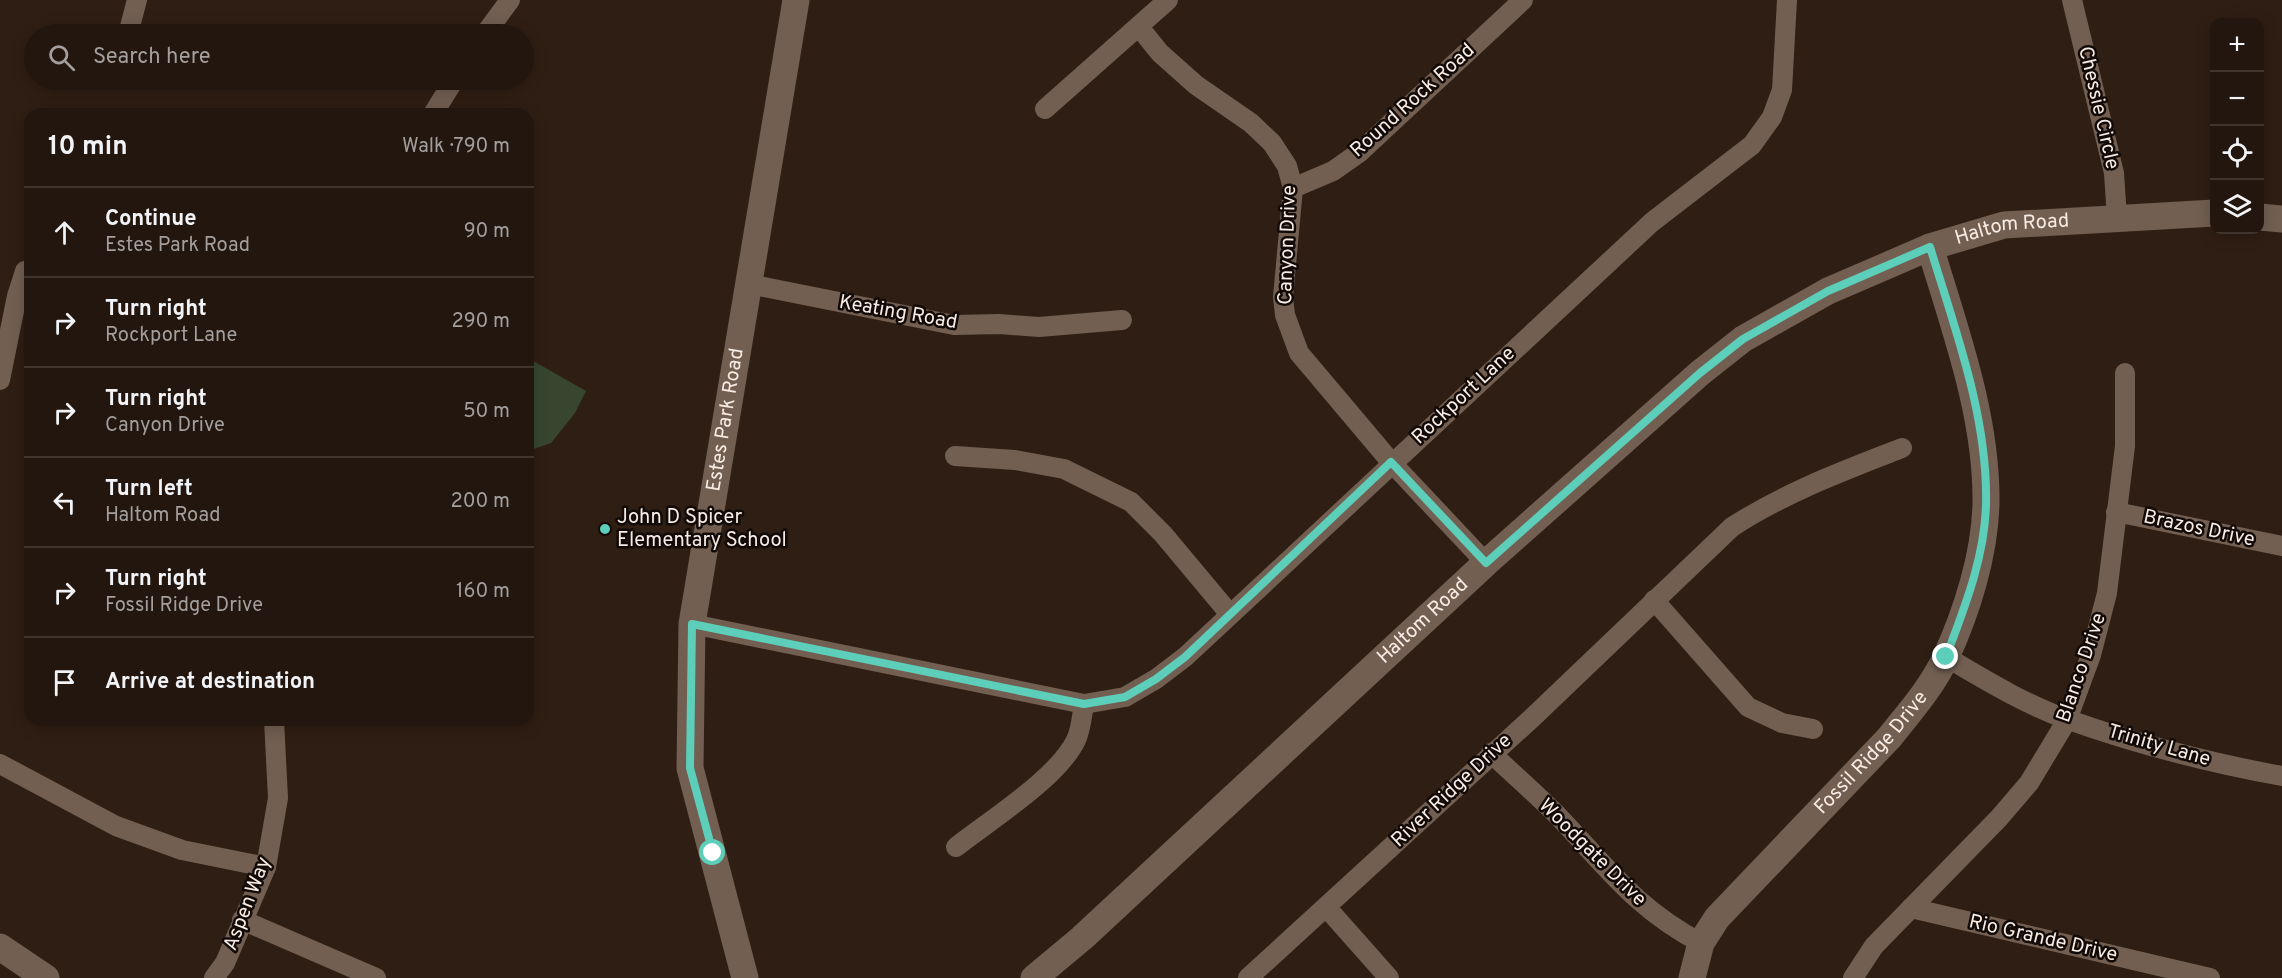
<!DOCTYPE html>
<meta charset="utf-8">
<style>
:root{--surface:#23160e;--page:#2f231c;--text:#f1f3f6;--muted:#a39f9e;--line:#40352e}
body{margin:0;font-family:Overpass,sans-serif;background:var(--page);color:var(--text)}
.controls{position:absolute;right:18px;top:18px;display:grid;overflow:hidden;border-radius:12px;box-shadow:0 3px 15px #0003}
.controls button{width:54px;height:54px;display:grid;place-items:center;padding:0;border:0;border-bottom:2px solid var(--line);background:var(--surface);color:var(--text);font:30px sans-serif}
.stop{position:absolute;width:18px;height:18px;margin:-14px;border:4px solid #5dceb9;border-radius:50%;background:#fff}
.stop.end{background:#5dceb9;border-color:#fff;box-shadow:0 2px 6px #0008}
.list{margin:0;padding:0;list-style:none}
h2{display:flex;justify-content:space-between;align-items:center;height:78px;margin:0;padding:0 24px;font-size:26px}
h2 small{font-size:20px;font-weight:400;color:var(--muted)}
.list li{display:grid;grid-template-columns:39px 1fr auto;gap:18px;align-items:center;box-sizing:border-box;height:90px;padding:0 24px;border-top:2px solid var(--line)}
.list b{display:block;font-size:22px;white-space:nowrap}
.list p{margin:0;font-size:20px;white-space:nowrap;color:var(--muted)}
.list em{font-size:20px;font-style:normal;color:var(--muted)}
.icon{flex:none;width:33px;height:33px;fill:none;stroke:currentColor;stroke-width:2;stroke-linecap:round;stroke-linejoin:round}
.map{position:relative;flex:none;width:2282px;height:978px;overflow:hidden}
.search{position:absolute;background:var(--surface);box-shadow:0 3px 15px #0003;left:24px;top:24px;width:510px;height:66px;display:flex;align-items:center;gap:15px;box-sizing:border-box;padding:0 21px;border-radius:33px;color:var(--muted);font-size:22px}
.panel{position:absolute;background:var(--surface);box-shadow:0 3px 15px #0003;left:24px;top:108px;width:510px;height:618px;border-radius:18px}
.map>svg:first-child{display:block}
.green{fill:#384630}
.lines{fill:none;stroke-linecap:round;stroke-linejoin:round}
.street{stroke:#725f52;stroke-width:20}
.secondary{stroke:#725f52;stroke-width:27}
.route{stroke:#5dceb9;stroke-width:8}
.poi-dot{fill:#5dceb9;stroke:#110a06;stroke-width:2}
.labels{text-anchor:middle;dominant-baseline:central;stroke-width:5;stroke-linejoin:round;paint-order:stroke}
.street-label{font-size:20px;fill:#f7ebe4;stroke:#110a06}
.poi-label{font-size:20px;fill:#f7ebe4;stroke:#110a06;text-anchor:start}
</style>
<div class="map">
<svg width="2282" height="978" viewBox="0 0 2282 978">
<rect width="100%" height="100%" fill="#2f1e13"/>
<polygon class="green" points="528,358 586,391 575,413 551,443 528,451"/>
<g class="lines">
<g class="street">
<polyline points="2072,0 2114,173 2117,218"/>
<polyline points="1139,27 1160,53 1196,85 1251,123 1272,143 1287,166 1293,188 1283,297 1285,315 1299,353 1391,462 1486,563"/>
<polyline points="128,34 137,0"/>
<polyline points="485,34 510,0"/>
<polyline points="1045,109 1168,0"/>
<polyline points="433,114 454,80"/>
<polyline points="1293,188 1333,171 1360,152 1523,0"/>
<polyline points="749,284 954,325 999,324 1039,327 1122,320"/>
<polyline points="0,380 17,296 25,271 30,269"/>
<polyline points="955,456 1015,460 1064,469 1131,502 1163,534 1229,613"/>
<polyline points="2116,512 2282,546"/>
<polyline points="1654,600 1748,707 1782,723 1813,729"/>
<polyline points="692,624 1084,704 1125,697 1156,679 1185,657 1652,222 1752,145 1772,117 1782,90 1787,0"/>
<path d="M1946 657C1985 680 2026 705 2069 720 2137 744 2210 763 2282 776"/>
<path d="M1491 753C1513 774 1537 795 1558 816 1607 867 1636 909 1701 943"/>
<polyline points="0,764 116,826 182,850 266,867"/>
<path d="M956 847C990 820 1058 778 1076 740 1081 730 1082 715 1084 704"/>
<polyline points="1327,908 1389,978"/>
<polyline points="1911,908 2210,978"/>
<polyline points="242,920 376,978"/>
<polyline points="214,978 225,963 266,867 278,798 274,720"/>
<path d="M1248 978 1532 718 1732 527C1786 492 1843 471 1902 448"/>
<polyline points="1853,978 1874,946 1999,818 2029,783 2067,720 2091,655 2107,593 2125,446 2125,373"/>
</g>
<g class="secondary">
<polyline points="2260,217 2282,219"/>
<polyline points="0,947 46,978"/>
<path id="s1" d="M745 978 690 768 692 624 796 0"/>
<path id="s2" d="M1034 978 1082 938 1486 563 1700 373 1743 339 1828 291 1930 247 2004 225 2214 213"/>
<path id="s3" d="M1692 978 1701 943 1717 918 1889 738C1909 713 1932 687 1946 657 1967 611 1985 554 1986 503 1987 416 1955 330 1930 247"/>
</g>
</g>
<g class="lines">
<path class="route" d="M713 853 690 768 692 624 1084 704 1125 697 1156 679 1185 657 1391 462 1486 563 1700 373 1743 339 1828 291 1930 247C1955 329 1988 417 1986 504 1985 557 1964 609 1946 657"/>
</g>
<circle class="poi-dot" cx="605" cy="529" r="6"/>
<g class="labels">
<g class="street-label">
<text transform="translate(1413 101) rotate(-42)">Round Rock Road</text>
<text transform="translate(2098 108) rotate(77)">Chessie Circle</text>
<text stroke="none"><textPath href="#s2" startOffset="1248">Haltom Road</textPath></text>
<text transform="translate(1288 245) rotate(-88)">Canyon Drive</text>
<text transform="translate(898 313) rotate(10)">Keating Road</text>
<text transform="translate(1464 396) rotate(-43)">Rockport Lane</text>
<text stroke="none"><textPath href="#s1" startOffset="568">Estes Park Road</textPath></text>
<text transform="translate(2199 529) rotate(12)">Brazos Drive</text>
<text stroke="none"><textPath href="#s2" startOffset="528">Haltom Road</textPath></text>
<text transform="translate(2082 668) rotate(-71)">Blanco Drive</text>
<text transform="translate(2159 746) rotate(16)">Trinity Lane</text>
<text stroke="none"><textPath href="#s3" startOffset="292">Fossil Ridge Drive</textPath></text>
<text transform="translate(1452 791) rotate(-43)">River Ridge Drive</text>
<text transform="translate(1592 853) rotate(45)">Woodgate Drive</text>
<text transform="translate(248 904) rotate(-69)">Aspen Way</text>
<text transform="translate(2043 939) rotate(13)">Rio Grande Drive</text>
</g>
<g class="poi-label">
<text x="617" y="518">John D Spicer<tspan x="617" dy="23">Elementary School</tspan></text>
</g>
</g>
</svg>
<div class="controls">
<button>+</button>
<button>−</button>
<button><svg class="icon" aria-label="locate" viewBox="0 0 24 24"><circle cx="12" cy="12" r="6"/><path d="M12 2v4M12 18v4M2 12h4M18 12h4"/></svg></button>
<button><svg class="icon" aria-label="layers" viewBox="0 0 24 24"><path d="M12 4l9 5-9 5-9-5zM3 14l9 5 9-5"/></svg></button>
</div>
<div class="stop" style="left:713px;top:853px"></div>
<div class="stop end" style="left:1946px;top:657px"></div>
<div class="search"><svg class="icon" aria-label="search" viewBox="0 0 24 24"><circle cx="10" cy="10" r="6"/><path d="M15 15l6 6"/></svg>Search here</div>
<section class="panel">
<h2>10 min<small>Walk · 790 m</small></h2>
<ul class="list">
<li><svg class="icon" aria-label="ahead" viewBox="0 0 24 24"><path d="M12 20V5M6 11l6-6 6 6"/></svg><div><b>Continue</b><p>Estes Park Road</p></div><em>90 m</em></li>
<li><svg class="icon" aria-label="right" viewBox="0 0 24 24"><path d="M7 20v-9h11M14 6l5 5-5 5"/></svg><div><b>Turn right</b><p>Rockport Lane</p></div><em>290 m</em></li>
<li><svg class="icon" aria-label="right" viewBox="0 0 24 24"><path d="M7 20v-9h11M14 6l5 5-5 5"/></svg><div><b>Turn right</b><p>Canyon Drive</p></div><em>50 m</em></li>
<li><svg class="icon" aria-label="left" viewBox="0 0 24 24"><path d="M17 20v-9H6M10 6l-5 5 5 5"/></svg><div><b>Turn left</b><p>Haltom Road</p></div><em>200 m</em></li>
<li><svg class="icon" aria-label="right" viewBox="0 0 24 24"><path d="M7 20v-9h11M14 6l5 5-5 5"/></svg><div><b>Turn right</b><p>Fossil Ridge Drive</p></div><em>160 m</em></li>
<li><svg class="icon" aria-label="arrive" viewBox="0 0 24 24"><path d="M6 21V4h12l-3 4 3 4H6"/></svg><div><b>Arrive at destination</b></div></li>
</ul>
</section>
</div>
